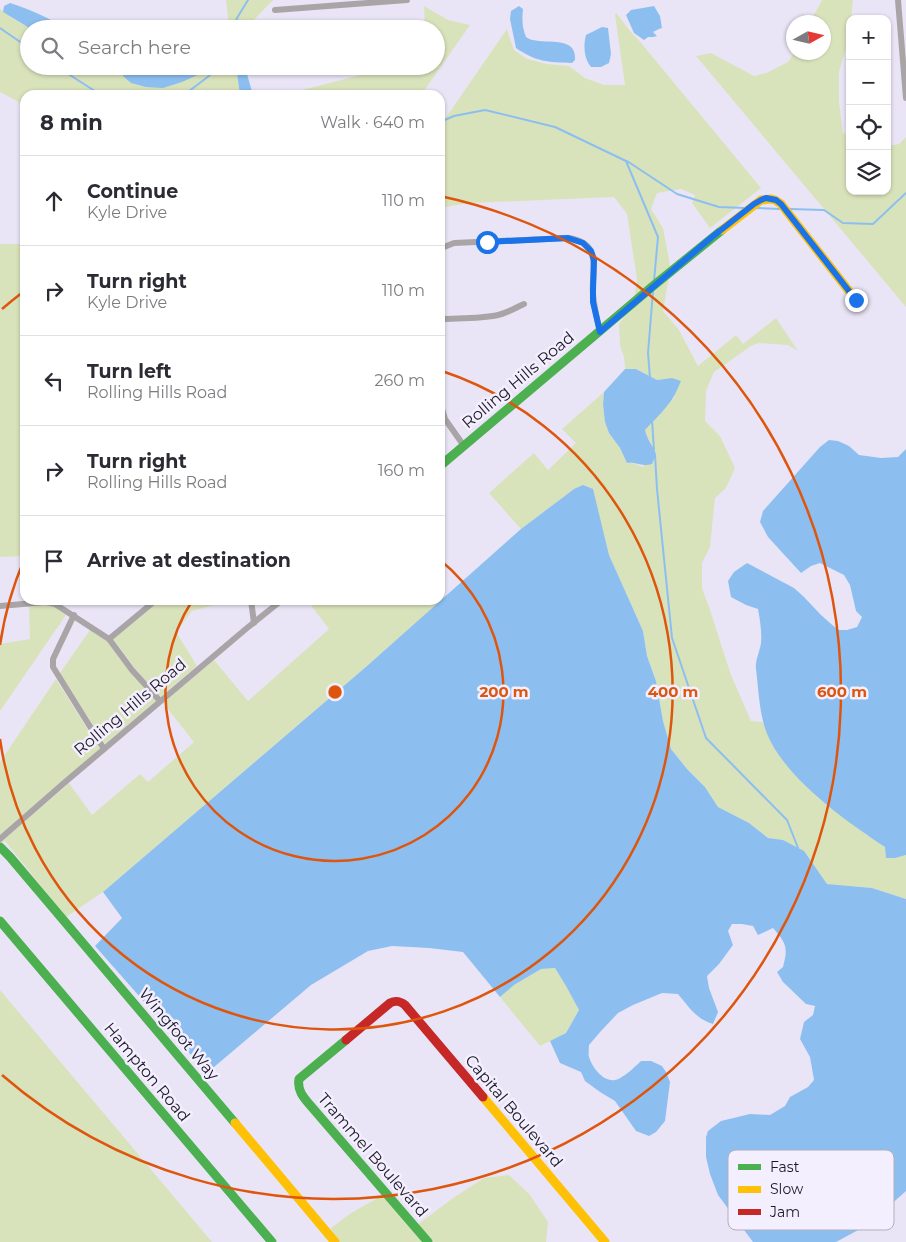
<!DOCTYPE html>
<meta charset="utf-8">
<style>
:root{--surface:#fff;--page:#f2f2f3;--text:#2b2b33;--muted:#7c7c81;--line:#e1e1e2}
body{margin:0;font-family:Montserrat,sans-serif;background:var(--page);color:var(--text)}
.controls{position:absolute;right:15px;top:15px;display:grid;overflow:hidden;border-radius:10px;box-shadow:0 1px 4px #0004}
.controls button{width:45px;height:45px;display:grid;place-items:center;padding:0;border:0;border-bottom:1px solid var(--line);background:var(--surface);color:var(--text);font:25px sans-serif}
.compass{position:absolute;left:786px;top:15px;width:45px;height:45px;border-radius:50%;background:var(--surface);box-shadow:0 1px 4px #0004;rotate:82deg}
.stop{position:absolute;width:15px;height:15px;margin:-11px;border:4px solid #1a73e8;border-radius:50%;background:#fff}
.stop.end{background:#1a73e8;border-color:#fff;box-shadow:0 1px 5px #0008}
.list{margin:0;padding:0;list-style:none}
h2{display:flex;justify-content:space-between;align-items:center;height:65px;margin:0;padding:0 20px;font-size:21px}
h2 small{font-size:16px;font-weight:400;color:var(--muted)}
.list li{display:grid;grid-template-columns:32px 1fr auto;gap:15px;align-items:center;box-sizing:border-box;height:90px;padding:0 20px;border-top:1px solid var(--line)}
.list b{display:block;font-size:19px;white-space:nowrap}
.list p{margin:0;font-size:16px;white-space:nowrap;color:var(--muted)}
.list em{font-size:16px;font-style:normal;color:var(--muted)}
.icon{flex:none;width:28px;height:28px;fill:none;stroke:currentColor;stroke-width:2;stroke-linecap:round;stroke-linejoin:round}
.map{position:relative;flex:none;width:906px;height:1242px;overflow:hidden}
.search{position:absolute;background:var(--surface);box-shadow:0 1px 4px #0004;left:20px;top:20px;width:425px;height:55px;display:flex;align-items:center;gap:12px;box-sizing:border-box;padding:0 18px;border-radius:28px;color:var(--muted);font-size:19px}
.panel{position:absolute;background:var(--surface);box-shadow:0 1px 4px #0004;left:20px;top:90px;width:425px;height:515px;border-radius:15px}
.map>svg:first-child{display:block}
.green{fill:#d9e3bb}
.water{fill:#8cbff0}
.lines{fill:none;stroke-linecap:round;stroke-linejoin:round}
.stream{stroke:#8cbff0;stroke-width:2}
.street{stroke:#a9a5a7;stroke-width:6}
.fast{stroke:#4caf50;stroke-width:9}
.slow{stroke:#ffc107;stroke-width:9}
.jam{stroke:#c62828;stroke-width:9}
.route{stroke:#1a73e8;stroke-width:6}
.ring{fill:none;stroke:#de560d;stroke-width:2.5}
.labels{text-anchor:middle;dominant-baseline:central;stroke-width:5;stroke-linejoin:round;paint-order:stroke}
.street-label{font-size:16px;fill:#1c1925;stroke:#f3effe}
.key{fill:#f3effe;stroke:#b2afbd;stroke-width:1}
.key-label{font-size:14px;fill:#1c1925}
.centre{fill:#de560d;stroke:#f3effe;stroke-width:2.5}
.ring-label{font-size:15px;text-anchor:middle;font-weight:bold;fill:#de560d;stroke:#f3effe;stroke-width:5;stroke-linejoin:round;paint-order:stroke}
</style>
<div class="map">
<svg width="906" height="1242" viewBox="0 0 906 1242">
<rect width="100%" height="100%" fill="#eae5f6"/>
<g class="green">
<polygon points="226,0 273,0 245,29 226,29 229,27"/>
<polygon points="822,0 853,0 851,19 850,19 850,35 839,72 839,102 843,133 850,137 850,191 887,191 887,146 899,144 906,137 906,307 696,56 711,53 754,76 766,73 788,62 794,53 824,52 824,22 810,22"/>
<polygon points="424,6 448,20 470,25 421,95 303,95 302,90 396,66 436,66 436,29 425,29"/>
<polygon points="0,9 12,18 31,29 29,29 29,66 124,66 123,76 204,72 209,66 236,66 240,95 25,95 25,109 17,101 0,92"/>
<path d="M616 13C623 20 630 33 637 38L761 188 710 228 692 203 695 195 681 189 657 193 651 209 663 228 669 259 670 269 634 299 637 279 627 214 614 197 469 203 440 208V126L507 29 510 39 514 50 527 59 547 64 569 66 585 78 604 85H625L615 15Z"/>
<polygon points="0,244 25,244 25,556 0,557"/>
<path d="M669 277 663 311 679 330 698 366 736 335 743 344 776 318 798 351 788 345 758 343 751 346 714 372 706 391 705 421 720 436 735 468 726 488 715 498 710 547 702 563V588L710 610 731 675 751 721 763 722 773 746 818 798 867 835 885 847 895 858 906 855V899L872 888 827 884 783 840 768 838 749 823 718 807 705 787 687 769 671 749 663 721 656 681 647 656 643 631 609 555 592 489H574L521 529 489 493 534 453 548 470 576 443 562 429 604 392 603 405 605 422 609 433 620 448 627 463H633L643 467 651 443 647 436 645 430C655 418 666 408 675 396L672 378 657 380 636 369H625L624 357 620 345 619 324 626 314Z"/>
<polygon points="440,592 445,597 367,666 103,892 66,917 5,841 1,844 0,843 69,783 92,815 140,774 148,782 194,742 163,703 214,660 248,701 329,629 307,600 440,600"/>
<polygon points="161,600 217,600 218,604 192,611 176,632 197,666 160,697 135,668 113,639"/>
<polygon points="46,605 54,607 66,615 0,711 0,644 30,639 29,606"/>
<polygon points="90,630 107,641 130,671 156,701 105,744 60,673"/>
<polygon points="56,679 100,749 0,835 0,762"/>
<polygon points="555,968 566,986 579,1010 566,1033 540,1046 500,997 514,985 541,969"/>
<polygon points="0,990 212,1242 0,1242"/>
<polygon points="509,1175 530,1195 548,1222 546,1242 432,1242 417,1225 456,1196 484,1178"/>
<polygon points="383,1195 424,1242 339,1242 334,1236 331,1228 351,1213"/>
</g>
<g class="water">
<path d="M10 3C30 9 50 19 68 29H31L3 12 4 6Z"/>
<path d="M519 6 523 9C522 19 522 27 526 37 528 38 531 40 533 40 548 44 577 36 575 60L572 63C548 62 536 62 516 48L510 19 511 11Z"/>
<polygon points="654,6 660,16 662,28 659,29 653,32 657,36 653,37 648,37 644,40 634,33 626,15 631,10"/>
<path d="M602 27 608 28 611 54 609 63 601 67H591C584 59 583 45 586 35Z"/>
<polygon points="124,66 209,66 204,72 182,82 163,88 146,87 131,83 123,76"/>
<polygon points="236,66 247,66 247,74 253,95 240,95"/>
<path d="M625 369H636L657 380 672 378 681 381C677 390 674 398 667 406 661 414 652 422 645 430 647 439 653 446 656 454L652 464C640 467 638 462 627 463L620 448 609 433 605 422 603 405 604 392Z"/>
<path d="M829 440 838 441 849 446 859 455 881 458 898 457 906 449V855L895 858H886L885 847C844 820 774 771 763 721 759 705 758 685 756 669 755 660 760 651 761 643 762 632 760 620 758 609L746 605 731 597 728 581 734 572 747 563 794 588 804 597 821 615 838 630H847L857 627 862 617 856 611 850 585 844 575 820 563 811 566 801 573 768 537 760 522 763 511 820 447Z"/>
<path d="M583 485 593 489 609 555 643 631 647 656 656 681 663 721 671 749 687 769 705 787 718 807 749 823 768 838 783 840 804 851 827 884 872 888 906 899V1191L877 1217 862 1228 836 1242H753L718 1195 710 1174 706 1157V1137L708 1131 721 1121 750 1114 770 1115 785 1106 790 1097 808 1087 814 1080 810 1057 800 1039 804 1022 813 1015 815 1006 806 1004 783 982 777 972 783 967C788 948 787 944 773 928L758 935 753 926 742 924H732L728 931 733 945 719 964 707 976 709 988 718 1012 713 1024C696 1019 689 1007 678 994L662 993 633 1005 618 1013 601 1031 589 1045C589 1049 588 1054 589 1057 592 1067 603 1082 615 1080 622 1079 635 1067 641 1061H651L662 1066 666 1072 670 1082 665 1121 656 1132 649 1136 636 1131 615 1101 600 1092 585 1081 581 1072 560 1063 550 1041 566 1033 579 1010 566 986 555 968 541 969 514 985 500 997 463 952 429 948 392 946 368 951 311 985 207 1073 95 946 122 918 103 892 367 666 521 529 574 489Z"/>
</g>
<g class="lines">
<g class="stream">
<polyline points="0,28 29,48"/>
<polyline points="233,29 237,18 248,0"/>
<polyline points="56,66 101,95"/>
<polyline points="184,95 218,69 219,66"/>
<polyline points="440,122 454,116 485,110 555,127 626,161 658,237 654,281"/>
<polyline points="627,161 677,194 719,207 745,208"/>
<polyline points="755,208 780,209"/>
<polyline points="790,209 824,210 843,223 873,224 906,193"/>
<polyline points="650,378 648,353 653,291"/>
<polyline points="652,420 654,450"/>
<polyline points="655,455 657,489 672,638 706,738 787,820 798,848"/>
</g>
<g class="street">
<polyline points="898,0 906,98"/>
<polyline points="275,10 407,0"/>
<path d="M440 251 444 247 454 243 568 238C604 243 591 270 593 294 594 307 597 319 600 332"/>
<polyline points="440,309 441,336 440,362"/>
<path d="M441 319C460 318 480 319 498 315 507 313 515 308 524 304"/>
<polyline points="440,402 445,419 464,446"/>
<polyline points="251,600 254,623"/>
<polyline points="0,606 46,602 55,604 109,639 132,670 160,701"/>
<polyline points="74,615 53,659 53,667 104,749"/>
<polyline points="109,639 156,600"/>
<polyline points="0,839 64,783 247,628 282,600"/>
</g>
<g class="fast">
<polyline points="440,466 653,286 722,230"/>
<polyline points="0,847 10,857 235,1123"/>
<polyline points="0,921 272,1242"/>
<path d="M346 1040 299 1079C297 1090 303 1097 310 1105L428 1242"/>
</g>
<g class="slow">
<polyline points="722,230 761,200 771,199 775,200 781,204 856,300"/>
<polyline points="483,1097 605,1242"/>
<polyline points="235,1123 335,1242"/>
</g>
<path class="jam" d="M346 1040 390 1003C396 1000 400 1001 405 1005L483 1097"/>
</g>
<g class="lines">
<polyline class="route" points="487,242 568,238 583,243 591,251 594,260 593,290 593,302 600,332 712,237 754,204 761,200 766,198 776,200 781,204 856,300"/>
</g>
<g class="ring">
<path d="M440 560A169 169 0 1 1 192 601"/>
<path d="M0 645A338 338 0 0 1 24 560M442 371A338 338 0 1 1 0 739"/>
<path d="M2 309A507 507 0 0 1 23 292M440 196A507 507 0 1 1 2 1075"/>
</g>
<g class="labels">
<g class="street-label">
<text transform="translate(518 380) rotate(-40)">Rolling Hills Road</text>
<text transform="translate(130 707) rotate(-40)">Rolling Hills Road</text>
<text transform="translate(179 1034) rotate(50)">Wingfoot Way</text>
<text transform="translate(147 1072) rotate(50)">Hampton Road</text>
<text transform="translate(514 1111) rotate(50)">Capital Boulevard</text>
<text transform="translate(373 1155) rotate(49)">Trammel Boulevard</text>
</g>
</g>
<rect x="728" y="1150" width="166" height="80" rx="8" class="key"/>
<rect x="738" y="1164" width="23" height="6" fill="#4caf50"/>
<rect x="738" y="1186" width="23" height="7" fill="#ffc107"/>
<rect x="738" y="1209" width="23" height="6" fill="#c62828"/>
<g class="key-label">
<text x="770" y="1172">Fast</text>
<text x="770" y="1194">Slow</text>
<text x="770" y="1217">Jam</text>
</g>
<circle cx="335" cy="692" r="8" class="centre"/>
<g class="ring-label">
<text x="504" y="697">200 m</text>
<text x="673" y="697">400 m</text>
<text x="842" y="697">600 m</text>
</g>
</svg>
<div class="controls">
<button>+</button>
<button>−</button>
<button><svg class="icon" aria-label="locate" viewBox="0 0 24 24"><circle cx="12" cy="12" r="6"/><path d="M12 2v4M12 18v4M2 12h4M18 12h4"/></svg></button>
<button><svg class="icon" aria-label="layers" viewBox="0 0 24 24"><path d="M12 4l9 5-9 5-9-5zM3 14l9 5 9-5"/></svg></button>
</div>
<svg class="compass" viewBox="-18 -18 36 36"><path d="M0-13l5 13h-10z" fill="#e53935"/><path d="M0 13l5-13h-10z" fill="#7c7c81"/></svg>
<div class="stop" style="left:487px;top:242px"></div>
<div class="stop end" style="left:856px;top:300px"></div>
<div class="search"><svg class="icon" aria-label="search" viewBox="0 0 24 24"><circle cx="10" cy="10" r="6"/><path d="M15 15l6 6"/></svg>Search here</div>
<section class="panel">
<h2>8 min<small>Walk · 640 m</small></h2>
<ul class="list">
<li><svg class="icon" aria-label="ahead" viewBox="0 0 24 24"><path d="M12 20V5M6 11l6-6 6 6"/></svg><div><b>Continue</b><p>Kyle Drive</p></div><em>110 m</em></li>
<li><svg class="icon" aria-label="right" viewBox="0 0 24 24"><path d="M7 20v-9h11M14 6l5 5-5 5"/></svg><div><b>Turn right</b><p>Kyle Drive</p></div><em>110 m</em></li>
<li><svg class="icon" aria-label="left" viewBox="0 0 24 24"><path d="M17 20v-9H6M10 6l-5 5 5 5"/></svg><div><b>Turn left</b><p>Rolling Hills Road</p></div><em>260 m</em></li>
<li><svg class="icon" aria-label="right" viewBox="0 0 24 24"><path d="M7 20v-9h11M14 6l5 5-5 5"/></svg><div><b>Turn right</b><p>Rolling Hills Road</p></div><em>160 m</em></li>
<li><svg class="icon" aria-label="arrive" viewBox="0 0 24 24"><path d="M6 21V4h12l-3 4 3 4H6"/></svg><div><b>Arrive at destination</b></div></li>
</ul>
</section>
</div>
